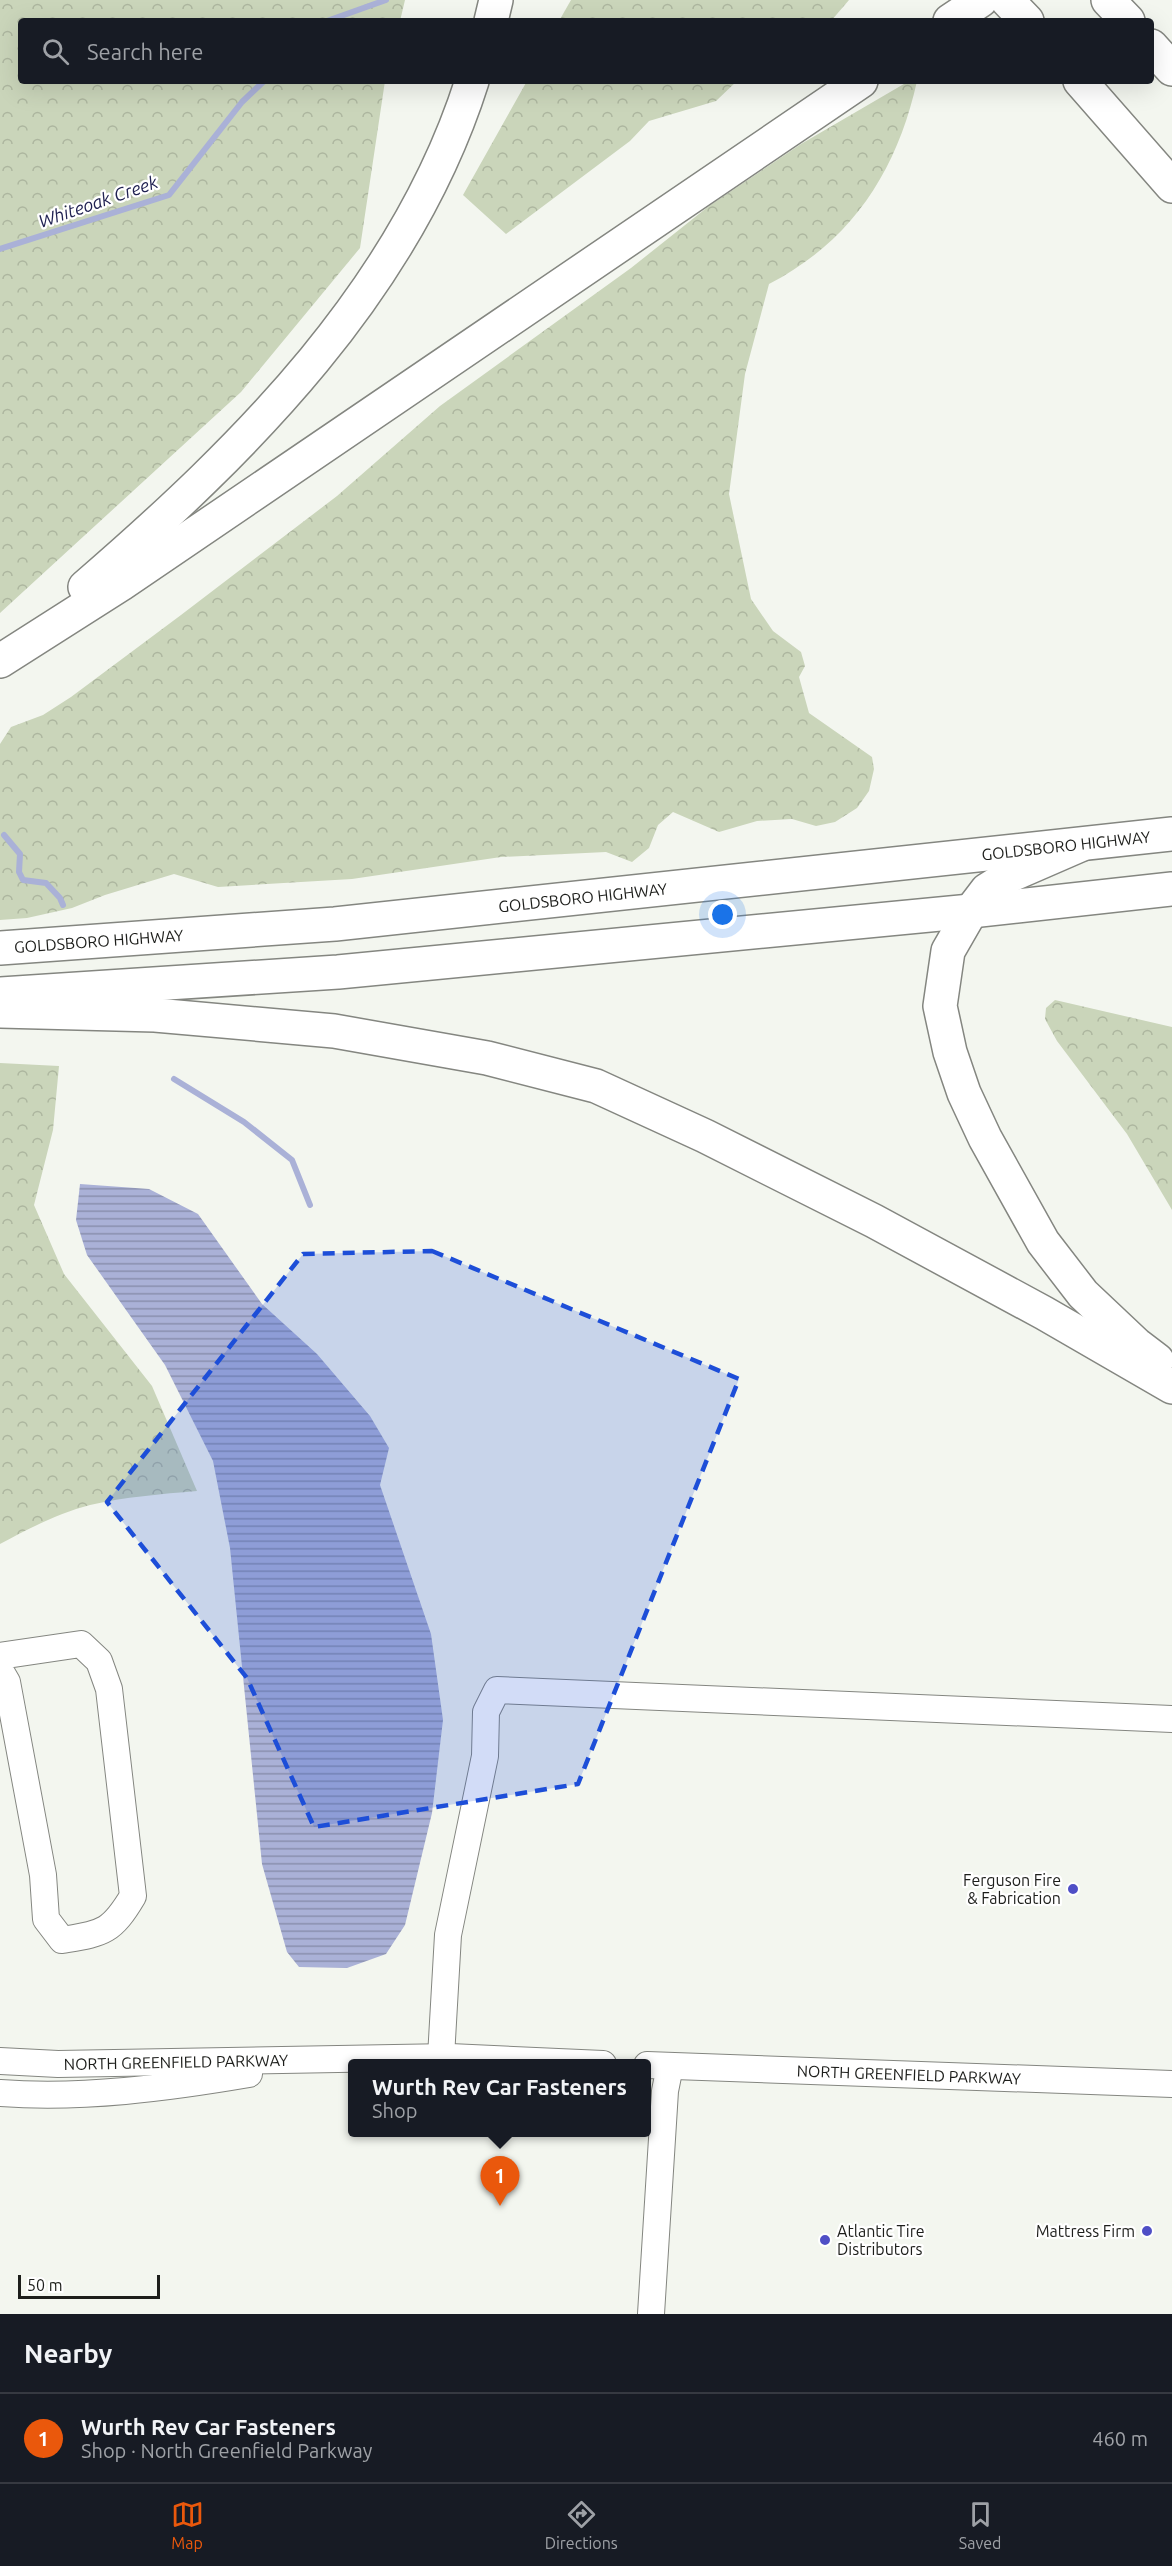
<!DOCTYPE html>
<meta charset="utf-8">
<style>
:root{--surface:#171b24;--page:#20242c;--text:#f1f3f6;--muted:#9ea1a6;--line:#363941;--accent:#ea580c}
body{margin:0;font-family:Ubuntu,sans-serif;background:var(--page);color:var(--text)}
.scale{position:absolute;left:18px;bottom:15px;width:142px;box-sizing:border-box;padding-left:6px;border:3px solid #1d1e1b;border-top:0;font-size:16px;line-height:21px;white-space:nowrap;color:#1d1e1b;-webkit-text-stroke:4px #fff;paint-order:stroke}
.you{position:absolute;left:723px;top:915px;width:21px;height:21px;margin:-15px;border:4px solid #fff;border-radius:50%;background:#1a73e8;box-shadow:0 0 0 9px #1a73e833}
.badge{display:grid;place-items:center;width:39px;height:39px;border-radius:50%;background:var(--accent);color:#fff;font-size:20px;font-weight:700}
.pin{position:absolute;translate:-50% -50px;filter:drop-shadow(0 2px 3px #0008)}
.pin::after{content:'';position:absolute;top:32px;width:21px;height:18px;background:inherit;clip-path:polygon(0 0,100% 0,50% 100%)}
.popup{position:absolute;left:348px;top:2059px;width:303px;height:78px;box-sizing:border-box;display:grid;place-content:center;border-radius:6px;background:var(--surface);filter:drop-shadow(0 2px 4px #0005);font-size:20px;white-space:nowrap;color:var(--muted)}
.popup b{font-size:22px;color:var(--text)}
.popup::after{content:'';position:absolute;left:50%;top:100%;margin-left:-12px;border:12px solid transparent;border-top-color:var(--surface)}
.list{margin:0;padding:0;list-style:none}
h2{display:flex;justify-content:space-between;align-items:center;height:78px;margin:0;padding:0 24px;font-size:26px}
h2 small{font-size:20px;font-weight:400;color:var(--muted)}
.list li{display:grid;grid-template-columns:39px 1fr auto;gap:18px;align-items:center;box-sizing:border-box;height:90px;padding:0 24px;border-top:2px solid var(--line)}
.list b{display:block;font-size:22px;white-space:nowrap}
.list p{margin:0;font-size:20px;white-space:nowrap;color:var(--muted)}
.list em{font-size:20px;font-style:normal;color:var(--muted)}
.icon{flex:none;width:33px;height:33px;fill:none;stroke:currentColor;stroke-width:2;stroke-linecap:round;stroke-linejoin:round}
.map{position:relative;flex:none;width:1172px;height:2314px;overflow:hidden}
.search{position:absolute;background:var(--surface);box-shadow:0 6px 24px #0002;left:18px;right:18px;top:18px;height:66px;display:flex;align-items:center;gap:15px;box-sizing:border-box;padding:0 21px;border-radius:6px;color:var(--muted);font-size:22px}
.sheet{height:168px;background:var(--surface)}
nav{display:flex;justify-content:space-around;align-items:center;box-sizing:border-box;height:84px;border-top:2px solid var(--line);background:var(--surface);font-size:16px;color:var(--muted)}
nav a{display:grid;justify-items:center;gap:3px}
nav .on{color:var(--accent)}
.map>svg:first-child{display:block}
.forest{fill:url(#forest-crowns)}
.water{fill:url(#water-rules)}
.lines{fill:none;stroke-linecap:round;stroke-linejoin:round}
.stream{stroke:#aab1d7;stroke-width:6}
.minor-casing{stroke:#848680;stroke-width:28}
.major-casing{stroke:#848680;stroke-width:36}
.highway-casing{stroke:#848680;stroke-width:36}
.minor{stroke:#fff;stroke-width:26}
.major{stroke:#fff;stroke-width:33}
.highway{stroke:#fff;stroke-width:33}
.marked{fill:#1d4ed8;fill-opacity:0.2;stroke:#1d4ed8;stroke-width:4.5;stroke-dasharray:12 8;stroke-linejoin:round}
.poi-dot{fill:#4f4fc6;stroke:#fff;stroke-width:2}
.labels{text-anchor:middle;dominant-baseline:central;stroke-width:4.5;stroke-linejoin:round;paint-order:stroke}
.street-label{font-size:16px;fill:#1d1e1b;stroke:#fff}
.poi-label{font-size:16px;fill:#1d1e1b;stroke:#fff;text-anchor:end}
.water-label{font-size:18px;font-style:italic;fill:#202252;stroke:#fff}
</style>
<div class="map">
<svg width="1172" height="2314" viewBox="0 0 1172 2314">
<defs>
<pattern id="forest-crowns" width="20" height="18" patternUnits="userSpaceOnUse" patternTransform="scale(1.5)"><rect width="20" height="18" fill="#cad5ba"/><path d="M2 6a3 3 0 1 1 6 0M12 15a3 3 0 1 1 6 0" fill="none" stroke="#adb69f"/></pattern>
<pattern id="water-rules" width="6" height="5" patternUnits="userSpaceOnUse" patternTransform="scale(1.5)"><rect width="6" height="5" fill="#aab1d7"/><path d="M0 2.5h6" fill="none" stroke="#8a8fae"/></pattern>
</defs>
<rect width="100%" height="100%" fill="#f3f6ef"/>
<g class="forest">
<polygon points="0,0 405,0 400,21 21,21 21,81 385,81 360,248 241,392 0,613"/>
<polygon points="571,0 849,0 831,21 559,21"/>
<polygon points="527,81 737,81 716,101 649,121 630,141 506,234 463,195"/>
<path d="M909 81H917C897 171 852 241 769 284L745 374 729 494 751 599 773 631 801 652 805 666 799 677 809 713 872 757 874 769 869 791 857 808 835 822 816 826 792 819 757 821 719 832 673 812 658 825 649 848 632 862 606 852 501 857 352 879 218 887 174 874 105 895 72 908 27 918 0 920V744L11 727 43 715 71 697 181 615 337 496 440 406 631 268 709 206 801 144Z"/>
<polygon points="1055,1000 1172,1027 1172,1210 1127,1134 1057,1041 1045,1019 1046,1008"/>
<path d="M0 1063 59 1066 53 1130 34 1205 64 1274 152 1386 197 1491C161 1494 125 1497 90 1505 59 1513 28 1529 0 1544Z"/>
</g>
<polygon class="water" points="80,1184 149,1189 198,1214 262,1304 317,1354 370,1416 389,1448 380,1485 431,1634 443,1720 432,1813 405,1925 386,1954 347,1968 299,1967 287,1952 262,1864 230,1548 213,1461 165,1365 87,1255 76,1220"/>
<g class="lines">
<g class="stream">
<polyline points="327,21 386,0"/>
<polyline points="0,249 169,195 242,102 264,81"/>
<polyline points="4,835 20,854 19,872 23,880 46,883 60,898 63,905"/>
<polyline points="174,1079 244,1122 292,1160 310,1205"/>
</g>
<defs>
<g id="minor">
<path d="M0 1656 81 1644 99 1661 109 1689 133 1896C111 1933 103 1933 62 1940L46 1919 43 1875 7 1682 0 1670"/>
<polyline points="441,2057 448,1935 485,1756 486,1712 497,1690 1172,1719"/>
<path id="s1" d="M0 2061 58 2064 450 2057 603 2064"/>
<path id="s2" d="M647 2065 1172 2084"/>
<path d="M0 2093C83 2099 167 2088 249 2074"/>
<polyline points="651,2314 665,2091 670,2066"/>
</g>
<g id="major">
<path id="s3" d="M0 948 335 924 1172 834"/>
<polyline points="0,994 338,972 971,911 1172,889"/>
</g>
<g id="highway">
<polyline points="1007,0 1027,21"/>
<polyline points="1108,0 1128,21"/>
<polyline points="491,21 496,0"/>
<polyline points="950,21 981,0"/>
<polyline points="1151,46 1172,69"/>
<polyline points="1080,81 1172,186"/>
<path d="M85 587C246 448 406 289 472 81"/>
<polyline points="0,661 121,584 861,81"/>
<polyline points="1080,845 1011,875 987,890 971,911 948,951 940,1006 950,1052 964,1093 985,1138 1043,1242 1083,1294 1136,1344 1157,1360"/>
<polyline points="0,1011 155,1015 334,1031 487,1058 596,1086 705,1136 874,1221 1044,1313 1172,1387"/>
</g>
</defs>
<use href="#minor" class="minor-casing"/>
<use href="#major" class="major-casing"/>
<use href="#highway" class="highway-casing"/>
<use href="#minor" class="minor"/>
<use href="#major" class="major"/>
<use href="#highway" class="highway"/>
</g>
<path class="marked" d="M432 1251 739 1379 578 1784 314 1827 247 1678 107 1502 303 1254Z"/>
<g class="poi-dot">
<circle cx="1073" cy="1889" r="6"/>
<circle cx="1147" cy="2231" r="6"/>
<circle cx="825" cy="2240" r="6"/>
</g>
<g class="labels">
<g class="street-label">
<text stroke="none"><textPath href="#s3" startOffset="1071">GOLDSBORO HIGHWAY</textPath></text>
<text stroke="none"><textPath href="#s3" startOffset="585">GOLDSBORO HIGHWAY</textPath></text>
<text stroke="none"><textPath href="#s3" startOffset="99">GOLDSBORO HIGHWAY</textPath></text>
<text stroke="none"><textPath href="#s1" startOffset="176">NORTH GREENFIELD PARKWAY</textPath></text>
<text stroke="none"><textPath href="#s2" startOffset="262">NORTH GREENFIELD PARKWAY</textPath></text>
</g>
<g class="poi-label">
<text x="1061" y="1880">Ferguson Fire<tspan x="1061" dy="18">&amp; Fabrication</tspan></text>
<text x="837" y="2231" text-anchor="start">Atlantic Tire<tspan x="837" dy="18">Distributors</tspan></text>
<text x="1135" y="2231">Mattress Firm</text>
</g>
<g class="water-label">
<text transform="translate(98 201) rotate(-19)">Whiteoak Creek</text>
</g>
</g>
</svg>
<div class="scale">50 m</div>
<div class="you"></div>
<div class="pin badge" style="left:500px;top:2206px">1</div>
<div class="popup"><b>Wurth Rev Car Fasteners</b>Shop</div>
<div class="search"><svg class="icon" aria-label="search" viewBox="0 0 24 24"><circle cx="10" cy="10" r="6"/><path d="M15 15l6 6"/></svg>Search here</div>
</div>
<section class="sheet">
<h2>Nearby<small></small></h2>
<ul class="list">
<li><span class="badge">1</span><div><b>Wurth Rev Car Fasteners</b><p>Shop · North Greenfield Parkway</p></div><em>460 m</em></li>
</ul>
</section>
<nav>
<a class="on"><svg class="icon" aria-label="map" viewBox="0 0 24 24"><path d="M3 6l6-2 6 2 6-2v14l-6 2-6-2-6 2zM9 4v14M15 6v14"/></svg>Map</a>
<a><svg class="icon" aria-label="directions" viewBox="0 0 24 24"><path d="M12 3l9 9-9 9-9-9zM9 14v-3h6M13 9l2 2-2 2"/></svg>Directions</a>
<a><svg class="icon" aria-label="saved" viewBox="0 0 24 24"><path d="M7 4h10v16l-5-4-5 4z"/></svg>Saved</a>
</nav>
